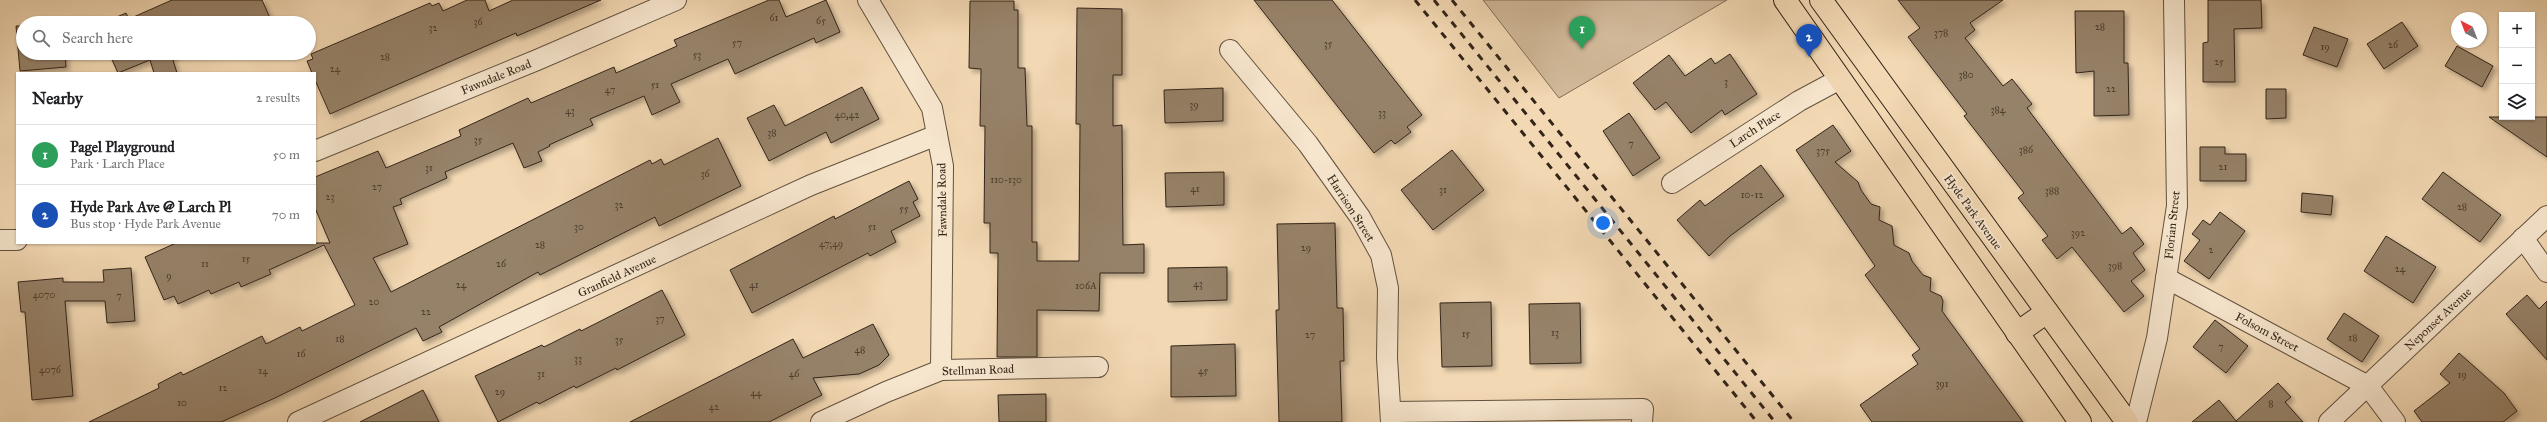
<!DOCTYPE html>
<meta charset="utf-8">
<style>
:root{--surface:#fff;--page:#f6f6f6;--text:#202124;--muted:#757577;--line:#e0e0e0;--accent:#0b8043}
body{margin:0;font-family:"IM FELL Great Primer",serif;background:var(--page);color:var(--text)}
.controls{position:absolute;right:12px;top:12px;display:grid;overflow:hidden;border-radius:0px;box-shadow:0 1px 3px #0004}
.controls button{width:36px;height:36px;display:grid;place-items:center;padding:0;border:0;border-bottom:1px solid var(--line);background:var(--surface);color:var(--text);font:20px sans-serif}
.compass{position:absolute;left:2451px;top:12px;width:36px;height:36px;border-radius:50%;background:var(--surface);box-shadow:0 1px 3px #0004;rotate:318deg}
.you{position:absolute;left:1603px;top:223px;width:14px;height:14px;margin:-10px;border:3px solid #fff;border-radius:50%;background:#1a73e8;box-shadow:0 0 0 6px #1a73e833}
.badge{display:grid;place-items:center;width:26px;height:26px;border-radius:50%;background:var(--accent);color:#fff;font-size:13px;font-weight:700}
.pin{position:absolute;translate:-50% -33px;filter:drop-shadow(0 1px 2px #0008)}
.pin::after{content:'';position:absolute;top:21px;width:14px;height:12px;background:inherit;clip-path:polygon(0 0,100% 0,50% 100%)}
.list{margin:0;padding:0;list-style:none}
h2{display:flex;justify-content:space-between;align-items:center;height:52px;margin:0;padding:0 16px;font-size:17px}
h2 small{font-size:13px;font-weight:400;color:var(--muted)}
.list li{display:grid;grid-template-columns:26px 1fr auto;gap:12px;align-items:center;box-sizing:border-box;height:60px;padding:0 16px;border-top:1px solid var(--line)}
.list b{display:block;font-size:15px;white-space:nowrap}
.list p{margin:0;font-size:13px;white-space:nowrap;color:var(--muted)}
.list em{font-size:13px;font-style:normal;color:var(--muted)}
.icon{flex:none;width:22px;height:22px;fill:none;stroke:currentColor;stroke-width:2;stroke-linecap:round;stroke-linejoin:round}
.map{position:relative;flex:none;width:2547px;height:422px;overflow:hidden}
.search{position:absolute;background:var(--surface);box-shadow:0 1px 3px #0004;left:16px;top:16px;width:300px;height:44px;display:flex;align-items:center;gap:10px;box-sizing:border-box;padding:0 14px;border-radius:22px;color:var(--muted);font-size:15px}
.panel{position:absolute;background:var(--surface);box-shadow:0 1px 3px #0004;left:16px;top:72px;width:300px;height:172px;border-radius:0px}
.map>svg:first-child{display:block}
.green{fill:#d1b999;stroke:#826e58}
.building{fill:#968269;stroke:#322418;filter:url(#shadow)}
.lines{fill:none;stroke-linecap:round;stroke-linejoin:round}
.minor-casing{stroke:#62513f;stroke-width:22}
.primary-casing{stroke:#322418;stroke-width:24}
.minor{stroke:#f7e6ce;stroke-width:20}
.primary{stroke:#f2d8b3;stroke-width:22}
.rail{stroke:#322418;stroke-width:3;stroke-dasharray:7 7;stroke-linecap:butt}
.labels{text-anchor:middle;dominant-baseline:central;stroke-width:4;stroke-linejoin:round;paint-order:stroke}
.number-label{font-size:10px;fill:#4b3c2c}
.street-label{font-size:12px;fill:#322418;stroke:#f7e6ce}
</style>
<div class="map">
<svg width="2547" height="422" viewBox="0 0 2547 422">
<defs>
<filter id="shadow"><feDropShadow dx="3.5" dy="3.5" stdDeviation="2" flood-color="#0004"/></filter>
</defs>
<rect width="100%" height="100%" fill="#f2d8b3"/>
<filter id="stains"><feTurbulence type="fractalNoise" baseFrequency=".005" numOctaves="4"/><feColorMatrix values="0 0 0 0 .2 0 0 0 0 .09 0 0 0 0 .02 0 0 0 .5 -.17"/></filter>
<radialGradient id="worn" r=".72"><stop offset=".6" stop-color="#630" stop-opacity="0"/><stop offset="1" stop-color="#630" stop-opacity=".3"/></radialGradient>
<polygon class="green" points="1483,0 1727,0 1559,98"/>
<g class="building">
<polygon points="172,0 262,0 270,18 259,23 103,23 126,13 129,19"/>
<polygon points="467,0 485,0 489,11 513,0 601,0 517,36 516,33 330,114 315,80 315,73 312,73 307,61 313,59 311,54 430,3 432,6 439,3 443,11"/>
<polygon points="769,0 779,0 786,17 826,0 840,32 816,43 814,38 735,74 728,59 671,84 680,102 652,115 644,96 590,119 593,125 549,145 550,146 538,152 542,161 524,168 513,143 445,172 447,178 400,199 402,204 393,207 408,244 373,258 391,292 650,160 652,164 661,159 664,165 718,138 741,186 659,226 655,217 540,275 538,272 439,327 442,332 423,341 416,328 275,398 221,422 89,422 159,388 158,384 181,372 183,375 262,336 266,344 300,327 302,331 355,305 324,245 269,270 271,274 241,287 239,282 211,294 209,290 178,304 174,296 164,300 145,257 176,243 330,243 315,208 315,177 378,151 386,168 461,136 459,130 528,98 531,103 614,67 616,73 677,46 674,40"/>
<polygon points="1254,0 1332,0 1422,115 1407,127 1411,132 1395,144 1391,140 1374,153"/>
<polygon points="1898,0 2003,0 1970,23 1975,30 1965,38 2003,86 2012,79 2032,104 2027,108 2122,234 2131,227 2144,244 2133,253 2145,270 2131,281 2144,296 2124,312 2072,247 2057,259 2042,240 2048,236 2018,198 2024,193 1964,116 1967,114 1908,37 1920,28"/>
<polygon points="2208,0 2261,0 2262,28 2234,29 2235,82 2203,82 2203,43 2208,42"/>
<polygon points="970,1 1014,1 1014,10 1018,10 1018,68 1025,68 1027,126 1032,126 1032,242 1037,242 1037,261 1079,261 1080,124 1076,124 1077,8 1122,9 1122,75 1113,75 1113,126 1122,125 1123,245 1144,244 1144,273 1100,273 1099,311 1037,310 1037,357 997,357 998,253 990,253 990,223 984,223 985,126 980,126 981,69 969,68"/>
<polygon points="2075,11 2124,11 2124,63 2128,63 2129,115 2094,116 2094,71 2076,73"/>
<polygon points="2402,22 2418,46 2384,69 2367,44"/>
<polygon points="16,26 23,26 23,53 65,53 66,67 20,71"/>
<polygon points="2314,27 2348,39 2337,67 2303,55"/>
<polygon points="2457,46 2493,66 2482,87 2445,66"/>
<polygon points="109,53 181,53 172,57 177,73 154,73 150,60 118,73"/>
<polygon points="1730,54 1757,94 1725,115 1722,110 1691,133 1666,102 1655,110 1633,83 1669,55 1685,76 1711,58 1715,64"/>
<polygon points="862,87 879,119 831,143 826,132 769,161 747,118 774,105 785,126"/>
<polygon points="1223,88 1223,121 1165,123 1164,90"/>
<polygon points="2266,89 2286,89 2286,118 2266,119"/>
<polygon points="1629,113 1660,158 1633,176 1603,131"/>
<polygon points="2489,117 2547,117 2547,157"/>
<polygon points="1833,125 1851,151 1835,162 1858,182 1861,190 1871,204 1880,207 1879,220 1892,226 1894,245 1909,253 1912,261 1923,275 1931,278 1930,291 1941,296 1943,301 1942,311 2023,422 1872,422 1860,405 1918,364 1912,355 1920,349 1865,275 1875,266 1796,150"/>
<polygon points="2200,147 2225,147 2225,154 2246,154 2246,181 2200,181"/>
<polygon points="1452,150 1484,190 1433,230 1401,190"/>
<polygon points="1761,165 1784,196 1730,236 1709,256 1677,220 1700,200 1705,206"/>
<polygon points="1224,172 1224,205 1166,207 1165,173"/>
<polygon points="2443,172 2501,215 2480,242 2422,199"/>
<polygon points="909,181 918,199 913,202 920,216 891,231 896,242 870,256 868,253 752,313 730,270 834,216 835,219"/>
<polygon points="2302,193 2333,196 2331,215 2301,212"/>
<polygon points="2220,212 2245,231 2209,279 2184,261 2200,240 2192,234 2203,220 2210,225"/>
<polygon points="1335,223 1337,308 1343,308 1344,361 1340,361 1342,422 1279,422 1276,310 1279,310 1277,224"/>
<polygon points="2386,236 2436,267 2413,303 2364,271"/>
<polygon points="1227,267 1227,300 1168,302 1168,268"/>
<polygon points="131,268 135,321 107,323 105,301 65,301 73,396 32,400 25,312 21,312 18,282 63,278 63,282 104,282 103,270"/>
<polygon points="662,290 685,335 617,370 616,368 576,388 574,386 539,404 537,402 498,422 475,376 542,345 544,347 580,329 581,331"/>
<polygon points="2527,295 2539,309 2547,301 2547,360 2506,314"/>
<polygon points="1491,302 1492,366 1442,367 1440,303"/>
<polygon points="1580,303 1581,363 1530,364 1529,304"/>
<polygon points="2344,313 2379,336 2362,362 2327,339"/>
<polygon points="2215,320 2248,346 2226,373 2193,347"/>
<polygon points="873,324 889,355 879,365 859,374 813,378 822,395 769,422 630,422 793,339 803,358"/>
<polygon points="1235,344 1236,396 1171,397 1171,346"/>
<polygon points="2459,353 2504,393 2517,411 2503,422 2422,422 2414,411 2450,383 2440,374"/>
<polygon points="2278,383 2291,397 2285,402 2303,422 2192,422 2219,400 2236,421"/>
<polygon points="423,390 439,422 360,422"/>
<polygon points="1046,394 1046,422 999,422 998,395"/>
</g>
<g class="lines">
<defs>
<g id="minor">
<polyline points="868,0 932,108 943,166 941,370"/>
<polyline points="1230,50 1308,144 1360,217 1381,255 1388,288 1387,358 1391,422"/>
<polyline points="315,151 537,60 676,0"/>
<polyline points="1672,183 1799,101 1840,79"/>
<polyline points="2523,238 2547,272"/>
<polyline points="0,240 17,240"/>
<polyline points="2166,278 2368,386 2395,422"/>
<polyline points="1391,412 1643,409 1642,422"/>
<polyline points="298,422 811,185 937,135"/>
<polyline points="821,422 886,392 941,370 1098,367"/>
<polyline points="2136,422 2157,338 2177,206 2174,0"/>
<polyline points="2329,422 2547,216"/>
</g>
<g id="primary">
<polyline points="1785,0 2080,422"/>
<polyline points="1821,0 2127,422"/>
<polyline points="2017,333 2047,312"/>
</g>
</defs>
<use href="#minor" class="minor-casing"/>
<use href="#primary" class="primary-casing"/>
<use href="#minor" class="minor"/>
<use href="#primary" class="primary"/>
<g class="rail">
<polyline points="1415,0 1757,422"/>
<polyline points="1434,0 1775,422"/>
<polyline points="1452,0 1794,422"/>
</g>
</g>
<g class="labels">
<g class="number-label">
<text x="774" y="18">61</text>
<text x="821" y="21">65</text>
<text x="478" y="22">36</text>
<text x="2100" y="27">28</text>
<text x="433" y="28">32</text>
<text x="1941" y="33">378</text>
<text x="737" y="43">57</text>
<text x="1328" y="44">35</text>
<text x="2393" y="45">26</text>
<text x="2325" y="47">19</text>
<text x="697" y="55">53</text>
<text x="385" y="57">28</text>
<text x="2219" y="62">25</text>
<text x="335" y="69">24</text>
<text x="1966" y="75">380</text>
<text x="1726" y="82">3</text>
<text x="655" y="85">51</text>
<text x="2111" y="89">22</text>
<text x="610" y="90">47</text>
<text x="1194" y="105">39</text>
<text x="1998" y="110">384</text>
<text x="570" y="111">43</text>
<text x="1382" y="113">33</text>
<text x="847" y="115">40,42</text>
<text x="772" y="133">38</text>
<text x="478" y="140">35</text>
<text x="1631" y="144">7</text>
<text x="2026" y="150">386</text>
<text x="1823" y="151">375</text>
<text x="2223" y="167">21</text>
<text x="429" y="168">31</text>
<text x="705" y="174">36</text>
<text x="1006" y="180">110-130</text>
<text x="377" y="187">27</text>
<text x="1195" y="189">41</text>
<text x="1443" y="190">31</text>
<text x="2052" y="191">388</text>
<text x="1752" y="195">10-12</text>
<text x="330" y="197">23</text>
<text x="619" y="205">32</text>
<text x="2462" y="207">28</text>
<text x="904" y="209">55</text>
<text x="579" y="227">30</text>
<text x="872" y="227">51</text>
<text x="2078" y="233">392</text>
<text x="831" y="244">47;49</text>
<text x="540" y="245">28</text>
<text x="1306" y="248">29</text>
<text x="2211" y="250">2</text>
<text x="246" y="259">15</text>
<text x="205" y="264">11</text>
<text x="501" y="264">26</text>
<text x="2115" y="266">398</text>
<text x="2400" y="269">24</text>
<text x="169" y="276">9</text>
<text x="1198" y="284">43</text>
<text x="461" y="285">24</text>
<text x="754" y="285">41</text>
<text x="1086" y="286">106A</text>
<text x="44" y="295">4070</text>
<text x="119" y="296">7</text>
<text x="374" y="302">20</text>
<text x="426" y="312">22</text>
<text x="660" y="319">37</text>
<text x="1555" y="333">13</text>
<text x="1466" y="334">15</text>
<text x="1310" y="335">27</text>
<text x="2353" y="338">18</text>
<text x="340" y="339">18</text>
<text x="619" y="340">35</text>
<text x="2221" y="347">7</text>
<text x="860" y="350">48</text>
<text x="301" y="354">16</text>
<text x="578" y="359">33</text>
<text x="50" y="370">4076</text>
<text x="263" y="371">14</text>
<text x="1203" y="371">45</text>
<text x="541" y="374">31</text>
<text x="794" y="374">46</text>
<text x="2462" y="375">19</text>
<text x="1942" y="384">391</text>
<text x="223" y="388">12</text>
<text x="500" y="392">29</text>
<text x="756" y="393">44</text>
<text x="182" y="403">10</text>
<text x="2271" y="404">8</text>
<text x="714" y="407">42</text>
</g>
<g class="street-label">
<text transform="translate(496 77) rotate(-22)">Fawndale Road</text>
<text transform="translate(1755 129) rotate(-33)">Larch Place</text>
<text transform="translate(942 200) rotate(-91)">Fawndale Road</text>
<text transform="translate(1351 208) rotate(57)">Harrison Street</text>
<text transform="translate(1973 212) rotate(54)">Hyde Park Avenue</text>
<text transform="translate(2172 225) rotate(-84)">Florian Street</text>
<text transform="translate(617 276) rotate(-25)">Granfield Avenue</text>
<text transform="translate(2438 319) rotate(-43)">Neponset Avenue</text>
<text transform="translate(2267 332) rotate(28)">Folsom Street</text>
<text transform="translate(978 370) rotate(-2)">Stellman Road</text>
</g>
</g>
<rect width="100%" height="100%" filter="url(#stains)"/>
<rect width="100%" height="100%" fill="url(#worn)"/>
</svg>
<div class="controls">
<button>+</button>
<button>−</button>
<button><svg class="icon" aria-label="layers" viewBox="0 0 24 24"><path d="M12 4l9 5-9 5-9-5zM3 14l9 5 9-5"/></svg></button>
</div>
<svg class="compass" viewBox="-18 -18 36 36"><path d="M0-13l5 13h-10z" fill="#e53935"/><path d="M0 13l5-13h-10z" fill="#757577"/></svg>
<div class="you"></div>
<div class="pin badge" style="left:1582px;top:49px;background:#2e9e5b">1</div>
<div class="pin badge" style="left:1809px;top:57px;background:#1a4fb4">2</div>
<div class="search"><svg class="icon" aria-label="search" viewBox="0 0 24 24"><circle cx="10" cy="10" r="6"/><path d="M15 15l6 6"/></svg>Search here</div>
<section class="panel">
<h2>Nearby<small>2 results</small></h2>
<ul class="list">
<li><span class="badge" style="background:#2e9e5b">1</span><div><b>Pagel Playground</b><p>Park · Larch Place</p></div><em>50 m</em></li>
<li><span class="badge" style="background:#1a4fb4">2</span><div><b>Hyde Park Ave @ Larch Pl</b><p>Bus stop · Hyde Park Avenue</p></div><em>70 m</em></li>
</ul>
</section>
</div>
